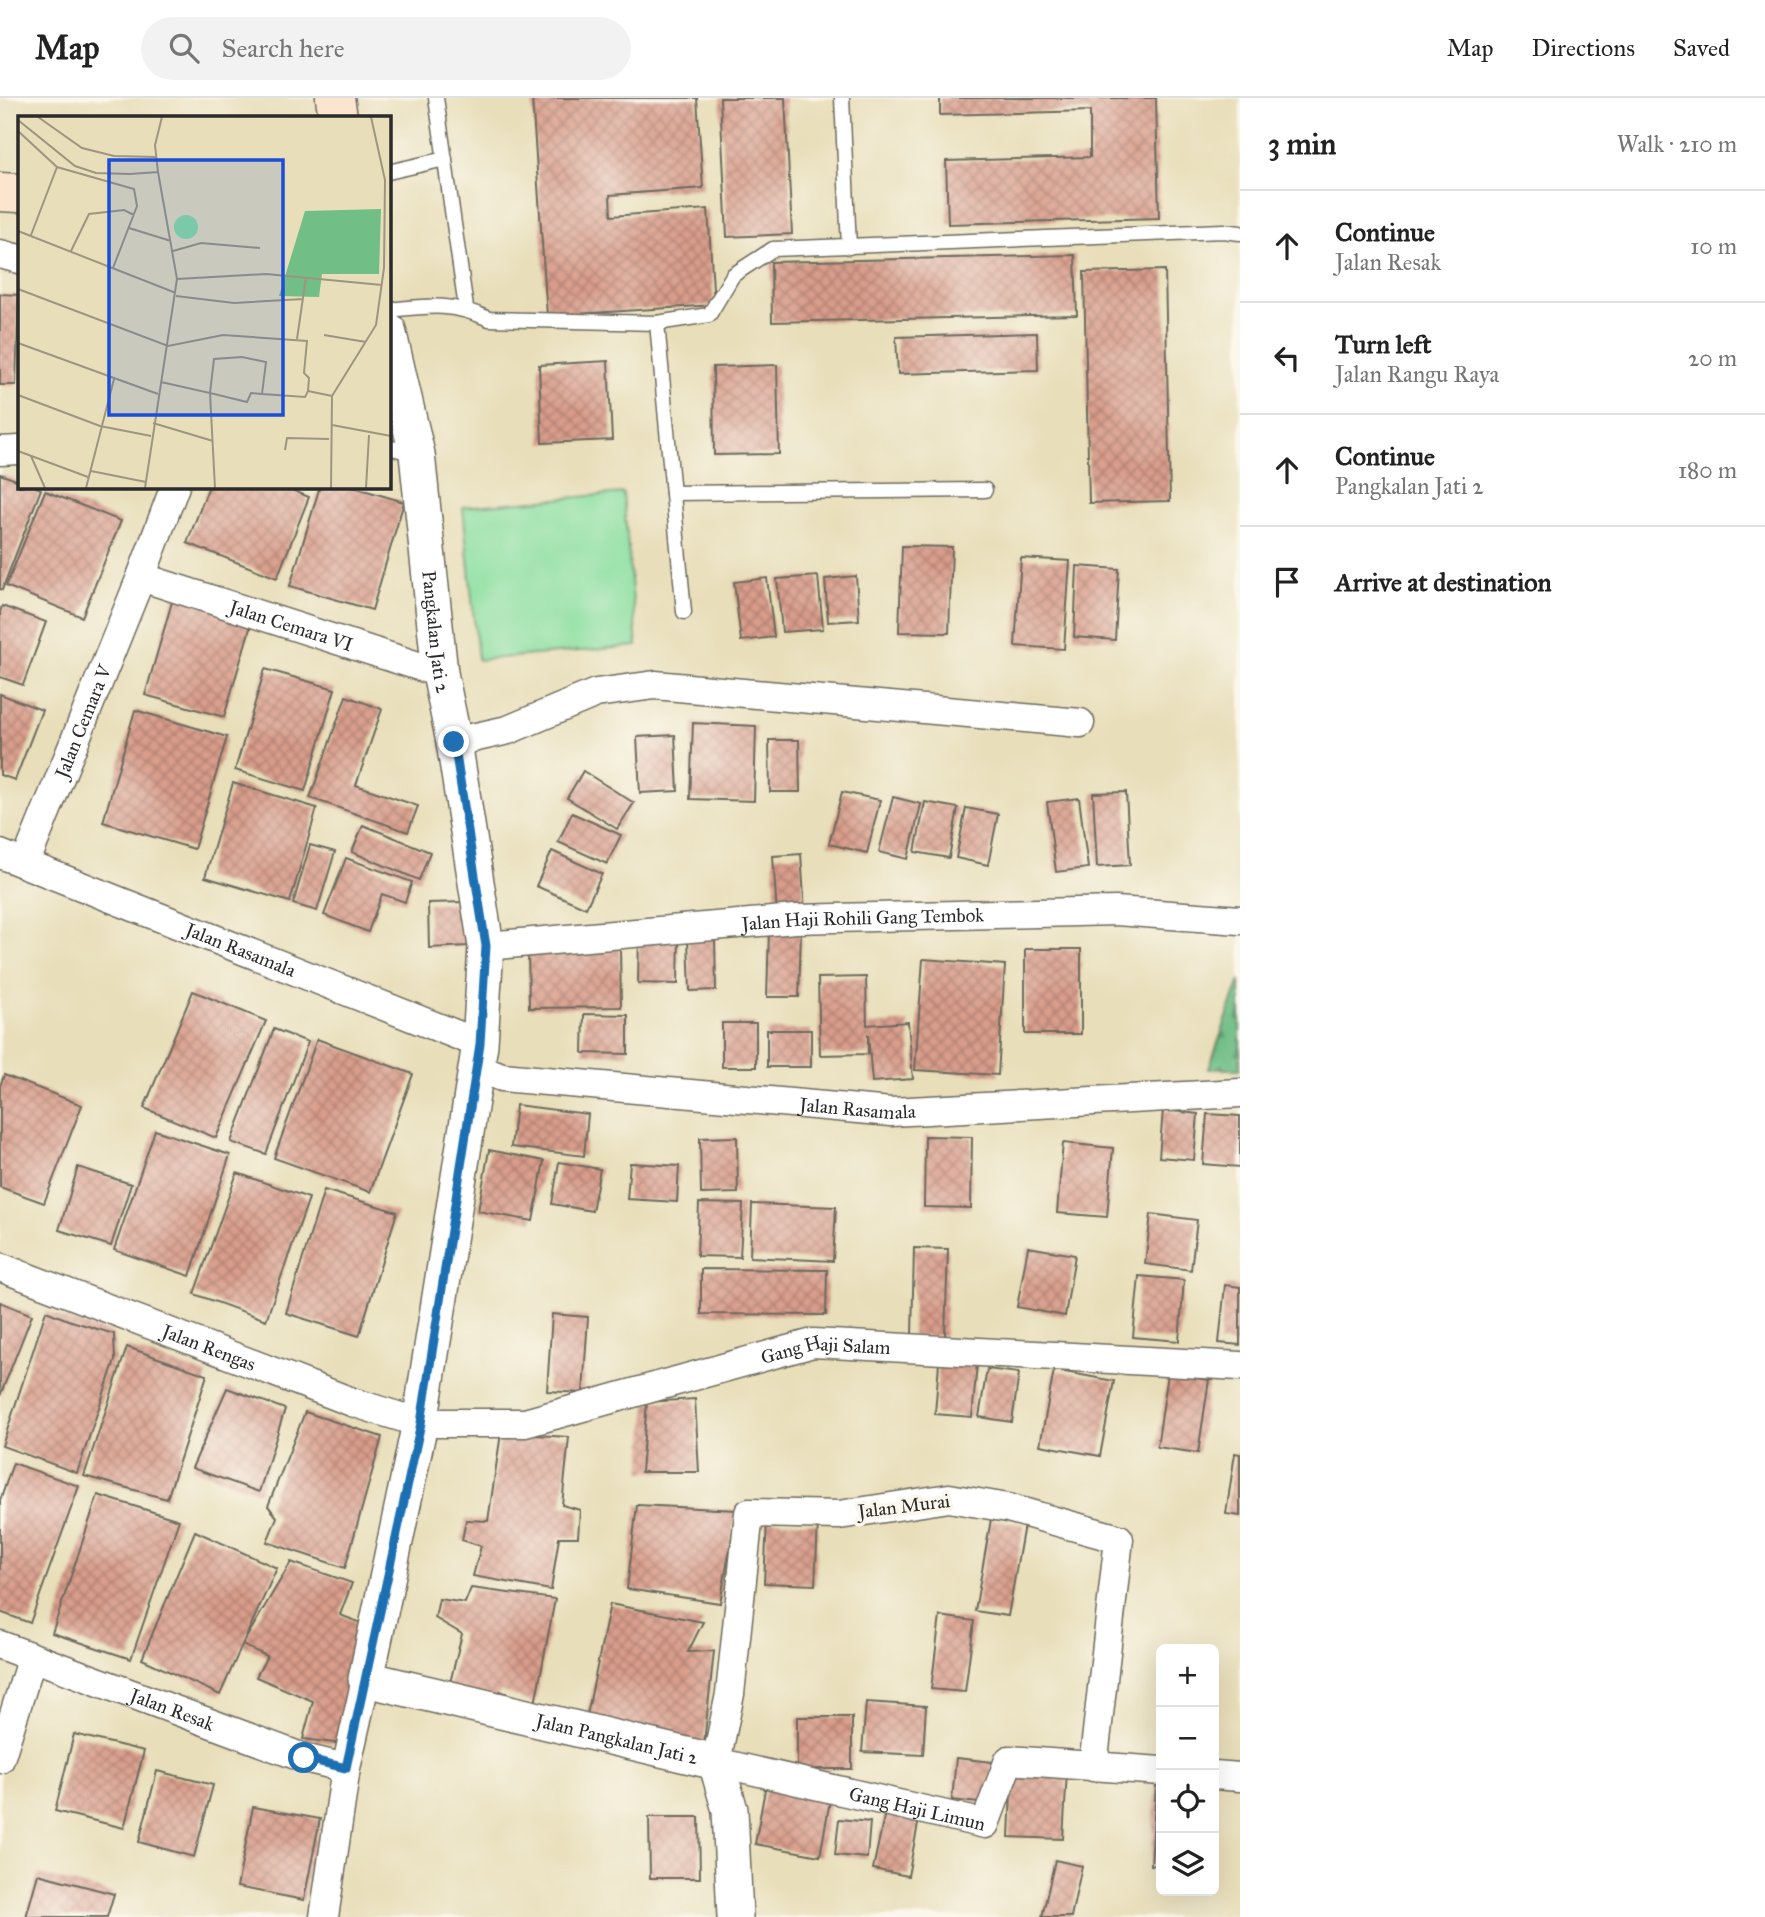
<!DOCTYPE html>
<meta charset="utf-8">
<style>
:root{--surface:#fff;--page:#f2f2f2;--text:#222;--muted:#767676;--line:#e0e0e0}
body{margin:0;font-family:"IM FELL Great Primer",serif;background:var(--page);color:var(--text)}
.controls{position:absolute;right:21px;bottom:21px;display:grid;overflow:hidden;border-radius:10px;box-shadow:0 7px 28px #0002}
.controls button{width:63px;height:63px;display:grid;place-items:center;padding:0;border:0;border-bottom:2px solid var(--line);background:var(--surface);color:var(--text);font:35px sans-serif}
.stop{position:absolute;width:21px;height:21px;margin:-16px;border:5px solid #1f6fb2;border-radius:50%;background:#fff}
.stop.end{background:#1f6fb2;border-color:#fff;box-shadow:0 2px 7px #0008}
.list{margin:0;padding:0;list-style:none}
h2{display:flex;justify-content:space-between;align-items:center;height:91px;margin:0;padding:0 28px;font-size:30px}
h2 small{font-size:23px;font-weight:400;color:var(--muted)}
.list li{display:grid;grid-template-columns:46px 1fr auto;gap:21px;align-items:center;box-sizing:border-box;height:112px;padding:0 28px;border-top:2px solid var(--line)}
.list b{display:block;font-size:26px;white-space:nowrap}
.list p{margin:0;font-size:23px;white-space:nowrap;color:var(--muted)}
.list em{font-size:23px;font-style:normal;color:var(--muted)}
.icon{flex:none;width:38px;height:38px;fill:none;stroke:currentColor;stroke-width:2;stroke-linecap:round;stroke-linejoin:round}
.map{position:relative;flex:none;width:1240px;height:1819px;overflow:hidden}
header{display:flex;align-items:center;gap:42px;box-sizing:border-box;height:98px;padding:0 35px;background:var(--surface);border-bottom:2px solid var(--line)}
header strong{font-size:33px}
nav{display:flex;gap:38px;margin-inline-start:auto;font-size:24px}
.search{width:490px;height:63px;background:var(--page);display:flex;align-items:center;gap:18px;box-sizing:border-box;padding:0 24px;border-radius:38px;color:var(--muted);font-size:26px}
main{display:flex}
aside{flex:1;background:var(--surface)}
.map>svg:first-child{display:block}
.grass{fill:#8cdfa1;stroke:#5c8566;stroke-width:2}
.forest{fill:url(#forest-firs);stroke:#4e7459;stroke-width:2}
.building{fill:url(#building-cross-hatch)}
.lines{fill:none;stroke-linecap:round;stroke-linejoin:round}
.service-casing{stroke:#6d6a5d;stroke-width:17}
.minor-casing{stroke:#6d6a5d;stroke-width:31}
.tertiary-casing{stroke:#6d6a5d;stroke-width:38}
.secondary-casing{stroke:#6d6a5d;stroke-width:41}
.service{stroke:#fff;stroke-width:14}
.minor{stroke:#fff;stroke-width:28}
.tertiary{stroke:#fff;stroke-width:35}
.secondary{stroke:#fbe5cf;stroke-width:38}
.route{stroke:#1f6fb2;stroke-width:9}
.labels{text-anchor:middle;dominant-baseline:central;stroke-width:7;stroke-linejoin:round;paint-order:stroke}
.street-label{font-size:19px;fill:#2b2b2b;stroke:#fbf7ec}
.inset-road{fill:none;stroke:#9c9680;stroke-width:2}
.view{fill:#1d4ed8;fill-opacity:0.15;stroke:#1d4ed8;stroke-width:3.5}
.inset-edge{fill:none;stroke:#2b2b2b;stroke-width:3.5}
</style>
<header>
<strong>Map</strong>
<div class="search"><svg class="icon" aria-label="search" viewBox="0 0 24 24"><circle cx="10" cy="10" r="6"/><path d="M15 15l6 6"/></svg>Search here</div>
<nav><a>Map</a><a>Directions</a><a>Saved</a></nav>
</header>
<main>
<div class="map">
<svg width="1240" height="1819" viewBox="0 0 1240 1819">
<defs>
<pattern id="forest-firs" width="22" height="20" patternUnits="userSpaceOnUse" patternTransform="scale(1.75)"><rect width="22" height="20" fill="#71be87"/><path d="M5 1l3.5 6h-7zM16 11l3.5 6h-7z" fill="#5d9b6f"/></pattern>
<pattern id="building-cross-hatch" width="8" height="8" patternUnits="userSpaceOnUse" patternTransform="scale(1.75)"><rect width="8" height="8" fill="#d99d8b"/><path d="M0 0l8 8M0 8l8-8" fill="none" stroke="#b08072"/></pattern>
</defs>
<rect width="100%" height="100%" fill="#fbf7ec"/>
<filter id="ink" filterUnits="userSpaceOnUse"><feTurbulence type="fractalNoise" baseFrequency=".0143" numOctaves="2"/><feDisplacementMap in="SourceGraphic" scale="14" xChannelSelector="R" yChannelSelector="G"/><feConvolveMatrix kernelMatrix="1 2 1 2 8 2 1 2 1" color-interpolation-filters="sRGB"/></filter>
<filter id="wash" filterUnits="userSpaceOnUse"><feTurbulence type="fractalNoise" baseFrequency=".00686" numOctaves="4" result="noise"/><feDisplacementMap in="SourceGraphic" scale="28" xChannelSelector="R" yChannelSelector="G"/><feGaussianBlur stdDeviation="1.57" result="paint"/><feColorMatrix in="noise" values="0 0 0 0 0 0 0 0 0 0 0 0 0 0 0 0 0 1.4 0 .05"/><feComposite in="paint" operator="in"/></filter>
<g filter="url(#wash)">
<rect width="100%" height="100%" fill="#e8deb9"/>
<polygon class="grass" points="623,395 637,548 478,562 463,409"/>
<polygon class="forest" points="1240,882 1240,971 1209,971"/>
<g id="blocks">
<g class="building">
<polygon points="532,0 697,0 703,90 610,97 611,118 708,111 714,207 547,218"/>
<polygon points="720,0 785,0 792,136 727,139"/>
<polygon points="940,0 1156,0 1159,120 948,126 946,63 1090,59 1090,13 940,17"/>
<polygon points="1075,157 1077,217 772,224 771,164"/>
<polygon points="1165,172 1170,403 1089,405 1084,174"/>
<polygon points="0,196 19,197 16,287 0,287"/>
<polygon points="1037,235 1038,272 898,276 896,239"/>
<polygon points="608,263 612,342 542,345 539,267"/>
<polygon points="777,267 779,356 714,357 713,269"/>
<polygon points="0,376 19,383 19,388 34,388 41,391 2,492 0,491"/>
<polygon points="209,388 282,388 309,399 277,480 187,445"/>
<polygon points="320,388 350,388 404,404 372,512 290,488"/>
<polygon points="45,393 121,423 82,519 6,488"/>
<polygon points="902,448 952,449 949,535 899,534"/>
<polygon points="1021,460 1070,463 1064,551 1015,548"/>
<polygon points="1077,468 1119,471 1115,542 1074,539"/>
<polygon points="818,478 823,531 782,534 777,481"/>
<polygon points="856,478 859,522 828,524 825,481"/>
<polygon points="767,480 774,539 741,543 734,484"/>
<polygon points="174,497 253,520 224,619 145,597"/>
<polygon points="2,508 46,524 23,587 0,579 0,514"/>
<polygon points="265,571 335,591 305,693 235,672"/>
<polygon points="0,596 42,612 15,682 0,677"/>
<polygon points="346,598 382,611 356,687 418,708 408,734 310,700"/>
<polygon points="135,612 227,639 194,751 103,724"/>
<polygon points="693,625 756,628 754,703 690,701"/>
<polygon points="675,637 678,693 640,695 637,639"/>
<polygon points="769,642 799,642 800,694 770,694"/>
<polygon points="583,673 634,705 617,731 567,700"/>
<polygon points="233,685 317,710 290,804 205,779"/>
<polygon points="842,694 880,702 867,755 829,746"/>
<polygon points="1126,694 1130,767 1097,769 1093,695"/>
<polygon points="893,699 921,706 908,761 879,754"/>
<polygon points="1079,700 1088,770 1056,774 1047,704"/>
<polygon points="925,704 958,710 949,760 915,754"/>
<polygon points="966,710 998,716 988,767 956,760"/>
<polygon points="572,715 621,737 607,766 558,744"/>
<polygon points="363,727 430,754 419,782 352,754"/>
<polygon points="310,747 335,754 317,813 293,806"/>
<polygon points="552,753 602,776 586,810 536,788"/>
<polygon points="801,756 805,815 777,817 773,758"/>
<polygon points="346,760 412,784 405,804 382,796 368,834 324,817"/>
<polygon points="467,804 468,848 429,850 428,805"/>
<polygon points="769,833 801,833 799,899 767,899"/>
<polygon points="639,838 679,839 678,886 638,885"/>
<polygon points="715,841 716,892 690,893 688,842"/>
<polygon points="620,849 621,909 529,910 528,851"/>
<rect x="1025" y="851" width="56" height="85"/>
<polygon points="923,861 1005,867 998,977 915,972"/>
<polygon points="866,879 867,927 908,924 913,981 872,984 868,936 868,956 820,957 818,880"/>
<polygon points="193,893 266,923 216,1040 144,1010"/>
<polygon points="584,916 628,917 628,956 583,955"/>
<rect x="722" y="925" width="34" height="44"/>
<polygon points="274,931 308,944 266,1056 231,1044"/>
<rect x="767" y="932" width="44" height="37"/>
<polygon points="317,941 413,976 370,1094 274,1060"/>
<polygon points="4,977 82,1007 44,1105 0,1089 0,988"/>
<polygon points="516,1007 588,1016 584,1058 511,1049"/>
<polygon points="1163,1012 1198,1016 1194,1062 1159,1059"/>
<polygon points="1207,1016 1240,1018 1240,1069 1203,1066"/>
<polygon points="155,1032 230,1057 190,1178 114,1152"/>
<polygon points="925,1038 972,1039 971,1110 924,1109"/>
<polygon points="737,1039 738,1095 701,1096 700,1040"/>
<polygon points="1063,1045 1113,1050 1107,1119 1057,1115"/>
<polygon points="489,1052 544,1063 533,1123 478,1113"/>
<polygon points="559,1064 600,1071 592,1113 552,1106"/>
<polygon points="630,1065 679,1068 677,1104 627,1101"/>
<polygon points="78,1069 131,1086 111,1148 59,1132"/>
<polygon points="237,1075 309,1100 266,1222 194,1196"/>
<polygon points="324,1092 397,1114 359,1238 286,1215"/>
<polygon points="699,1105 743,1106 740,1159 697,1158"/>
<polygon points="752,1106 836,1109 833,1163 750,1159"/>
<polygon points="1151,1116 1197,1122 1191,1172 1145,1166"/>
<polygon points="1028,1149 1075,1157 1065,1218 1017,1209"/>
<polygon points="914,1150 948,1151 945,1238 912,1238"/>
<polygon points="701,1171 827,1172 826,1217 701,1216"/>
<polygon points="1139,1178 1184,1182 1179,1243 1133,1239"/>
<polygon points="1225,1187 1240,1189 1240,1247 1219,1245"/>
<polygon points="0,1204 32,1217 0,1298"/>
<polygon points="46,1213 68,1222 114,1236 115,1262 77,1375 2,1348"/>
<polygon points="552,1216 588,1219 583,1295 547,1293"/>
<polygon points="127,1249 207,1277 167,1401 84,1378"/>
<polygon points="939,1264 977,1266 972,1319 935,1316"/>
<polygon points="987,1271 1019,1275 1012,1324 979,1319"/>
<polygon points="1054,1272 1114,1283 1100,1358 1040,1347"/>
<polygon points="1168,1276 1209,1282 1198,1355 1157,1349"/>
<polygon points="227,1290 285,1311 259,1394 192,1370"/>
<polygon points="695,1301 699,1374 641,1374 647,1304"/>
<polygon points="305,1314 382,1339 345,1470 267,1444 277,1419 268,1408"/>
<polygon points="501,1335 569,1339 562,1407 580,1412 578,1439 559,1439 551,1492 473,1478 481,1448 462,1442 466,1422 488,1423"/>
<polygon points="1235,1355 1240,1356 1240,1418 1226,1416"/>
<polygon points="13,1365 79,1388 30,1525 0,1514 0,1403"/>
<polygon points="98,1397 179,1422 131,1561 52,1535"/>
<polygon points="637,1407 737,1412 720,1505 627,1491"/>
<polygon points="991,1421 1024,1427 1008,1518 975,1513"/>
<polygon points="767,1422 818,1425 815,1487 764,1485"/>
<polygon points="195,1433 277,1470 242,1547 291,1464 352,1485 340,1517 364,1526 342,1646 303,1641 313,1603 256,1579 267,1558 242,1547 220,1597 142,1561"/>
<polygon points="471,1490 555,1501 535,1606 500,1593 496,1603 448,1593 462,1536 435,1520 439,1501 465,1505"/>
<polygon points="610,1506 703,1524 688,1554 714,1553 704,1645 586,1622"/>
<polygon points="940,1518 974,1523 965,1594 931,1591"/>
<polygon points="866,1604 926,1608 923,1657 862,1654"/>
<rect x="797" y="1619" width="55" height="52"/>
<polygon points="74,1636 144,1653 124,1730 55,1713"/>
<polygon points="956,1660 992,1664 988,1706 952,1702"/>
<polygon points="1012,1670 1067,1673 1063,1741 1009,1739"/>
<polygon points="157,1673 213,1687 194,1759 139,1744"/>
<polygon points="766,1686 831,1697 820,1758 755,1746"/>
<polygon points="1156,1687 1161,1688 1161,1768 1151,1767"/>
<polygon points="253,1709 320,1721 304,1802 237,1789"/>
<polygon points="885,1714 919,1721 908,1778 873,1771"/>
<polygon points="649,1719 699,1719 700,1780 650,1780"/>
<polygon points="839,1721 870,1724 867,1760 835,1757"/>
<polygon points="1055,1762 1082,1768 1071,1819 1042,1819"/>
<polygon points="38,1776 114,1796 107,1819 26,1819"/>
</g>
</g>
</g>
<g filter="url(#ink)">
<use href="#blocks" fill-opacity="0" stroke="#6d6a5d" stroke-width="2"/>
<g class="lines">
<defs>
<g id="service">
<polyline points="436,0 466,210"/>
<polyline points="842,0 849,149"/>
<polyline points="388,74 445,61"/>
<path d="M388 212C428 208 452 204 489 221L657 225 709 217 733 177 773 151 1223 133 1240 135"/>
<polyline points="657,225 684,514"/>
<polyline points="388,349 416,356"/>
<polyline points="673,395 985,392"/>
</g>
<g id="minor">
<polyline points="0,156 19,161"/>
<polyline points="0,353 19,352"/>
<path id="s1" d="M141 479 440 575"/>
<polyline points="454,644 508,632 596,595 655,587 1080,625"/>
<path id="s2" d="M0 756 480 946"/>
<path id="s3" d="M25 766 141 479 175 388"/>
<path id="s4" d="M486 848 795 821 1116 813 1240 822"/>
<path id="s5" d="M476 969 502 979 891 1014 1240 995"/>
<path id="s6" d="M0 1169 352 1304 420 1325H525L813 1245 1240 1268"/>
<path id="s7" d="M0 1547 304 1660 346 1670"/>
<polyline points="0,1661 32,1559"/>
<path id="s8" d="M1093 1669 1119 1441 1008 1410 949 1400 839 1417 749 1415 730 1596 716 1664 985 1726 1009 1662 1161 1673"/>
<polyline points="1214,1677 1240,1679"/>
<polyline points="324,1819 346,1670 366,1581"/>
</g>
<g id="tertiary">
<path id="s9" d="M388 232 417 356 440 575 454 644 486 848 480 946 420 1325 366 1581 716 1664 730 1712 735 1819"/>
</g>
<g id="secondary">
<polyline points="335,0 338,19"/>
<polyline points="0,94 19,95"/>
</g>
</defs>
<use href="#service" class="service-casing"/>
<use href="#minor" class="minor-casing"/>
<use href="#tertiary" class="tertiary-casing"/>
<use href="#secondary" class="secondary-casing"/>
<use href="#service" class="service"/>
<use href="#minor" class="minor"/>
<use href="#tertiary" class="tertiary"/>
<use href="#secondary" class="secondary"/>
</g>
</g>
<g class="lines" filter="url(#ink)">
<polyline class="route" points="304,1660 346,1670 421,1325 480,946 486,848 454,644"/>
</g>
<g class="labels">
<g class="street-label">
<text stroke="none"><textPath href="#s1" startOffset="158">Jalan Cemara VI</textPath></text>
<text stroke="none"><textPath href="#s9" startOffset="306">Pangkalan Jati 2</textPath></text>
<text stroke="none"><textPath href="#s3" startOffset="154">Jalan Cemara V</textPath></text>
<text stroke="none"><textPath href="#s4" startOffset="378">Jalan Haji Rohili Gang Tembok</textPath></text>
<text stroke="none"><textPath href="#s2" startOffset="259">Jalan Rasamala</textPath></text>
<text stroke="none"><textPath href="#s5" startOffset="385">Jalan Rasamala</textPath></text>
<text stroke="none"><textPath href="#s6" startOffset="224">Jalan Rengas</textPath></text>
<text stroke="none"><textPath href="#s6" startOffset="864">Gang Haji Salam</textPath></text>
<text transform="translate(904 1408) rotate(-7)">Jalan Murai</text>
<text stroke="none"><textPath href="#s7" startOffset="184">Jalan Resak</textPath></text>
<text stroke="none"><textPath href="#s9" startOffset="1626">Jalan Pangkalan Jati 2</textPath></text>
<text stroke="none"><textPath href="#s8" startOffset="1064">Gang Haji Limun</textPath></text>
</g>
</g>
<g transform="translate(18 18)">
<rect width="373" height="373" fill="#e8deb9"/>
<path d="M156 111a12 12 0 1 1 24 0a12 12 0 1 1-24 0Z" fill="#8cdfa1"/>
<path d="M363 93 361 158H304L301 181 261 180 287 95Z" fill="#71be87"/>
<path class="inset-road" d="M20 1 64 32 96 40 138 41M0 4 57 50 78 57 112 58 140 56 137 29 144 1M0 15 39 51 116 73 119 90 95 152M111 112 153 125M0 115 158 177M13 119 39 51M53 135 71 98 106 94 116 99M155 135 183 127 242 132M159 163 248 158 364 169M0 173 150 230 205 219 289 225 286 257 291 262 290 275M158 180 216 187 285 183M306 219 348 226M279 223 288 161M0 227 140 278M143 266 192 277 197 372M290 275 314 280M244 278 248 246 224 241 196 243 192 277 229 286 233 277 244 278 287 281 290 275M0 279 82 310 133 320M135 307 195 325M314 309 373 320M267 334 269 322 311 323M0 335 70 361M13 340 27 372M73 355 128 366M68 372 96 263M127 372 159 163 140 56M313 372 314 280 358 209 366 152 367 64 353 1M348 372 351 319"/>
<path class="view" d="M91 44H265V299H91Z"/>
<rect width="373" height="373" class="inset-edge"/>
</g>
</svg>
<div class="controls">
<button>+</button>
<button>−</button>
<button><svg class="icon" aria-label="locate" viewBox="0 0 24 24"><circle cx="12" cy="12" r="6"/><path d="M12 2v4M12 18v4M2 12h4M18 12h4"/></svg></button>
<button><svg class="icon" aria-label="layers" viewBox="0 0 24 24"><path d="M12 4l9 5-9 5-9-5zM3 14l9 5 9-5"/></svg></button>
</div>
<div class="stop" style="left:304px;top:1660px"></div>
<div class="stop end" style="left:454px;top:644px"></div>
</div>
<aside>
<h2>3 min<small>Walk · 210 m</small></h2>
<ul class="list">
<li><svg class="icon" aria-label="ahead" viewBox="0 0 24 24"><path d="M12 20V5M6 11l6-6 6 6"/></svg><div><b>Continue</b><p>Jalan Resak</p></div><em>10 m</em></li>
<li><svg class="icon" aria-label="left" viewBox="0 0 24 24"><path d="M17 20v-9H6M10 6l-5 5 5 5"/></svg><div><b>Turn left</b><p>Jalan Rangu Raya</p></div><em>20 m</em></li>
<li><svg class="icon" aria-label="ahead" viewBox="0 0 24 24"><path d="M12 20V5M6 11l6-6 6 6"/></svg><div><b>Continue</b><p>Pangkalan Jati 2</p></div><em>180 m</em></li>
<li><svg class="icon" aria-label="arrive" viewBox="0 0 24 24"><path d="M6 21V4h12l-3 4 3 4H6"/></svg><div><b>Arrive at destination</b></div></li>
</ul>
</aside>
</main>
